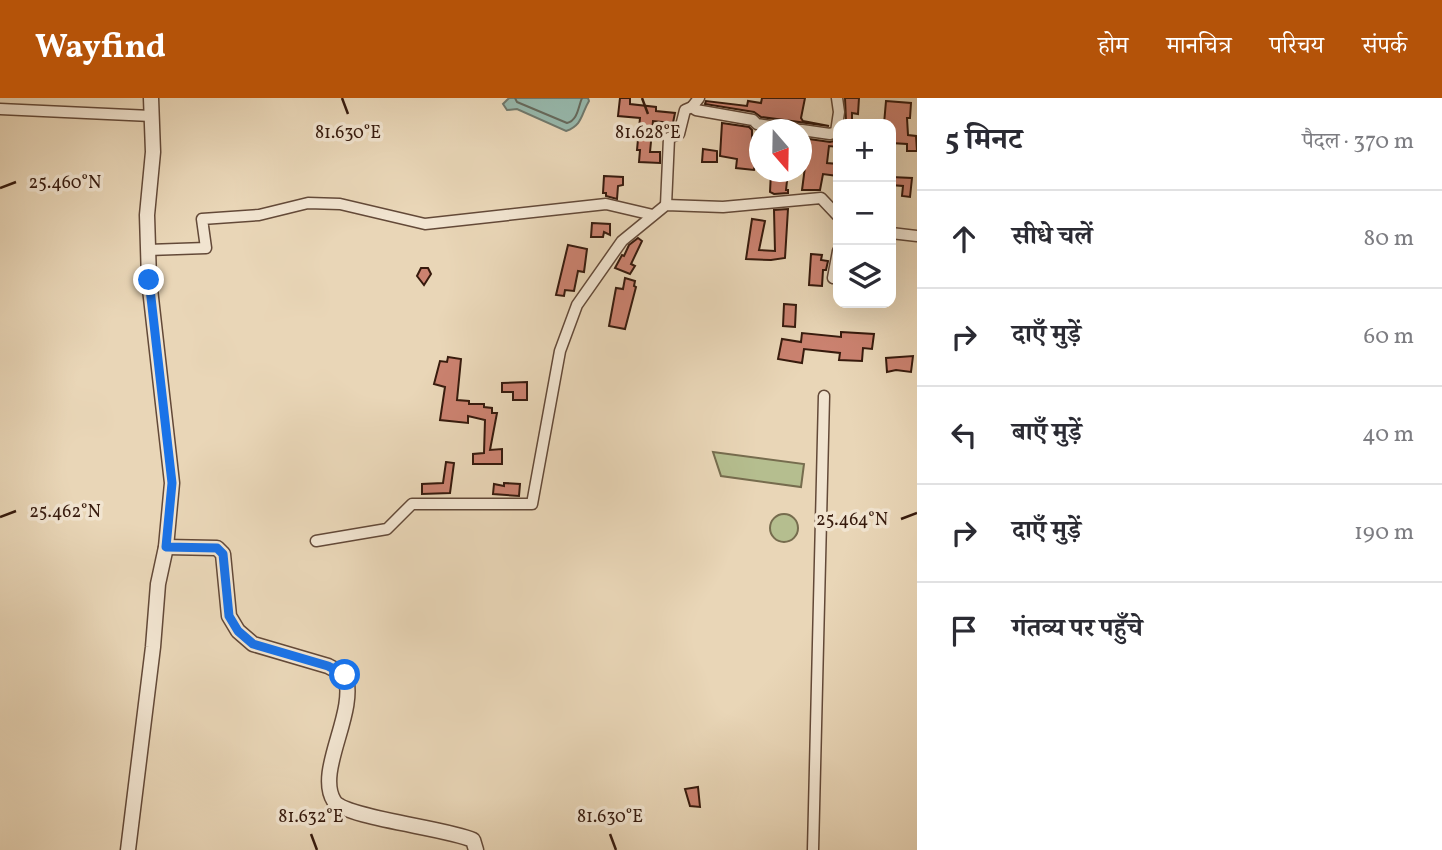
<!DOCTYPE html>
<html lang="hi">
<meta charset="utf-8">
<style>
:root{--surface:#fff;--page:#f7f7f7;--text:#2b2b33;--muted:#7c7c81;--line:#e1e1e2;--accent:#b45309}
body{margin:0;font-family:Vollkorn,"Noto Serif Devanagari",serif;background:var(--page);color:var(--text)}
.controls{position:absolute;right:21px;top:21px;display:grid;overflow:hidden;border-radius:14px;box-shadow:0 7px 28px #0002}
.controls button{width:63px;height:63px;display:grid;place-items:center;padding:0;border:0;border-bottom:2px solid var(--line);background:var(--surface);color:var(--text);font:35px sans-serif}
.compass{position:absolute;left:749px;top:21px;width:63px;height:63px;border-radius:50%;background:var(--surface);box-shadow:0 7px 28px #0002;rotate:160deg}
.stop{position:absolute;width:21px;height:21px;margin:-16px;border:5px solid #1a73e8;border-radius:50%;background:#fff}
.stop.end{background:#1a73e8;border-color:#fff;box-shadow:0 2px 7px #0008}
.list{margin:0;padding:0;list-style:none}
h2{display:flex;justify-content:space-between;align-items:center;height:91px;margin:0;padding:0 28px;font-size:30px}
h2 small{font-size:23px;font-weight:400;color:var(--muted)}
.list li{display:grid;grid-template-columns:46px 1fr auto;gap:21px;align-items:center;box-sizing:border-box;height:98px;padding:0 28px;border-top:2px solid var(--line)}
.list b{display:block;font-size:26px;white-space:nowrap}
.list em{font-size:23px;font-style:normal;color:var(--muted)}
.icon{flex:none;width:38px;height:38px;fill:none;stroke:currentColor;stroke-width:2;stroke-linecap:round;stroke-linejoin:round}
.map{position:relative;flex:none;width:917px;height:752px;overflow:hidden}
header{display:flex;align-items:center;gap:42px;box-sizing:border-box;height:98px;padding:0 35px;background:var(--accent);color:#fff}
header strong{font-size:33px}
nav{display:flex;gap:38px;margin-inline-start:auto;font-size:24px}
main{display:flex}
aside{flex:1;background:var(--surface)}
.map>svg:first-child{display:block}
.green{fill:#b5be8f;stroke:#766c4e;stroke-width:2}
.water{fill:#97b9ad;stroke:#70796d;stroke-width:2}
.lines{fill:none;stroke-linecap:round;stroke-linejoin:round}
.shore{stroke:#666a5d;stroke-width:2}
.building{fill:#cb8270;stroke:#361a0d;stroke-width:2}
.minor-casing{stroke:#634938;stroke-width:13}
.tertiary-casing{stroke:#634938;stroke-width:17}
.minor{stroke:#f1e4d0;stroke-width:10}
.tertiary{stroke:#f1e4d0;stroke-width:14}
.route{stroke:#1a73e8;stroke-width:9}
.ticks{fill:none;stroke:#361a0d;stroke-width:2.5}
.ticks-label{font-size:18px;text-anchor:middle;fill:#361a0d;stroke:#f1e4d0;stroke-width:7;stroke-linejoin:round;paint-order:stroke}
</style>
<header>
<strong>Wayfind</strong>
<nav><a>होम</a><a>मानचित्र</a><a>परिचय</a><a>संपर्क</a></nav>
</header>
<main>
<div class="map">
<svg width="917" height="752" viewBox="0 0 917 752">
<rect width="100%" height="100%" fill="#e9d6b7"/>
<filter id="stains"><feTurbulence type="fractalNoise" baseFrequency=".00286" numOctaves="4"/><feColorMatrix values="0 0 0 0 .2 0 0 0 0 .09 0 0 0 0 .02 0 0 0 .5 -.17"/></filter>
<radialGradient id="worn" r=".72"><stop offset=".6" stop-color="#630" stop-opacity="0"/><stop offset="1" stop-color="#630" stop-opacity=".3"/></radialGradient>
<g class="green">
<polygon points="713,354 804,366 801,389 721,378"/>
<circle cx="784" cy="430" r="14"/>
</g>
<path class="water" d="M509 0H588L589 3C581 16 583 27 566 33L517 11 507 12 503 6Z"/>
<g class="lines">
<path class="shore" d="M515 0 517 4 567 25C578 22 578 9 582 0"/>
</g>
<g class="building">
<polygon points="620,0 630,0 630,6 656,9 656,13 675,15 673,25 653,23 650,54 660,54 660,65 639,64 640,52 637,52 640,20 618,18"/>
<polygon points="762,0 805,0 801,20 803,23 829,28 761,19 754,14 705,6 706,3 747,8 748,3 761,5"/>
<polygon points="845,0 859,0 858,16 852,15 852,24 846,23"/>
<polygon points="886,3 911,5 910,20 907,20 908,37 916,38 917,53 907,53 907,46 891,45 891,26 884,26"/>
<polygon points="722,25 749,29 752,32 752,43 760,44 760,53 757,53 754,72 736,70 737,61 720,58"/>
<polygon points="809,41 830,44 838,42 838,49 829,48 827,65 838,66 838,78 823,76 820,92 802,92 805,69 802,68 802,48 807,49"/>
<polygon points="703,51 717,53 717,64 702,64"/>
<polygon points="771,74 788,74 786,92 788,92 788,95 774,96 770,94"/>
<polygon points="604,78 623,79 623,87 618,88 617,101 606,98 606,95 603,95"/>
<polygon points="891,79 912,80 910,99 902,98 903,88 891,87"/>
<polygon points="788,111 785,160 771,162 746,161 752,121 765,123 759,152 775,153 774,112"/>
<polygon points="592,125 610,126 610,137 604,134 603,139 591,139"/>
<polygon points="638,140 642,143 631,166 635,168 630,176 615,170 622,157 624,158 629,147"/>
<polygon points="568,147 587,151 584,174 578,173 574,193 565,192 564,198 556,197"/>
<polygon points="811,156 822,157 821,162 828,163 826,172 823,172 822,188 809,187"/>
<polygon points="421,170 428,170 431,176 424,187 417,178"/>
<polygon points="625,180 635,183 634,188 636,189 625,231 609,228 616,190 623,191"/>
<polygon points="784,206 796,207 795,229 783,228"/>
<polygon points="841,234 874,236 872,251 863,250 862,263 839,262 840,255 804,251 802,265 778,261 782,241 801,244 802,235 841,239"/>
<polygon points="913,258 911,274 896,272 887,274 886,260"/>
<polygon points="448,259 461,261 457,302 469,303 469,306 484,306 484,309 492,310 492,315 497,315 490,352 502,351 502,366 473,366 473,356 484,355 485,322 468,318 468,325 440,322 445,289 434,286 440,263 447,264"/>
<polygon points="527,284 527,302 513,302 513,294 502,294 502,285"/>
<polygon points="446,364 454,365 450,395 422,396 422,386 443,385"/>
<polygon points="504,385 520,386 519,398 493,396 494,386 504,388"/>
<polygon points="698,689 700,709 690,708 685,691"/>
</g>
<g class="lines">
<defs>
<g id="minor">
<polyline points="699,0 692,9 696,12 753,22 757,26 800,32"/>
<polyline points="0,11 151,18"/>
<polyline points="802,32 830,36 836,34 839,14 837,0"/>
<polyline points="666,107 669,40 679,36 685,12 692,9"/>
<polyline points="891,135 917,138"/>
<polyline points="148,152 206,150 202,121 259,117 308,105 340,106 425,126 606,106 653,117"/>
<polyline points="833,180 838,153"/>
<polyline points="316,443 387,431 412,406 532,406 560,253 577,207 622,143 666,107 723,109 821,100 838,118"/>
<polyline points="813,752 824,298"/>
</g>
<g id="tertiary">
<path d="M166 449 217 450 223 456 229 518 238 533 253 546 328 568 345 577C358 614 315 673 334 703 345 720 447 730 473 742L476 752"/>
<polyline points="128,752 153,549 158,486 166,449 172,385 149,182 147,117 153,54 151,0"/>
</g>
</defs>
<use href="#minor" class="minor-casing"/>
<use href="#tertiary" class="tertiary-casing"/>
<use href="#minor" class="minor"/>
<use href="#tertiary" class="tertiary"/>
</g>
<g class="lines">
<polyline class="route" points="149,182 172,385 166,449 217,450 223,456 229,518 238,533 253,546 328,568 345,577"/>
</g>
<path class="ticks" d="M342 0 348 16M642 0 648 16M0 90 16 84M0 419 16 413M901 421 917 415M311 736 317 752M610 736 616 752"/>
<g class="ticks-label">
<text x="348" y="40">81.630°E</text>
<text x="648" y="40">81.628°E</text>
<text x="65" y="90">25.460°N</text>
<text x="65" y="419">25.462°N</text>
<text x="852" y="427">25.464°N</text>
<text x="311" y="724">81.632°E</text>
<text x="610" y="724">81.630°E</text>
</g>
<rect width="100%" height="100%" filter="url(#stains)"/>
<rect width="100%" height="100%" fill="url(#worn)"/>
</svg>
<div class="controls">
<button>+</button>
<button>−</button>
<button><svg class="icon" aria-label="layers" viewBox="0 0 24 24"><path d="M12 4l9 5-9 5-9-5zM3 14l9 5 9-5"/></svg></button>
</div>
<svg class="compass" viewBox="-18 -18 36 36"><path d="M0-13l5 13h-10z" fill="#e53935"/><path d="M0 13l5-13h-10z" fill="#7c7c81"/></svg>
<div class="stop" style="left:345px;top:577px"></div>
<div class="stop end" style="left:149px;top:182px"></div>
</div>
<aside>
<h2>5 मिनट<small>पैदल · 370 m</small></h2>
<ul class="list">
<li><svg class="icon" aria-label="ahead" viewBox="0 0 24 24"><path d="M12 20V5M6 11l6-6 6 6"/></svg><div><b>सीधे चलें</b></div><em>80 m</em></li>
<li><svg class="icon" aria-label="right" viewBox="0 0 24 24"><path d="M7 20v-9h11M14 6l5 5-5 5"/></svg><div><b>दाएँ मुड़ें</b></div><em>60 m</em></li>
<li><svg class="icon" aria-label="left" viewBox="0 0 24 24"><path d="M17 20v-9H6M10 6l-5 5 5 5"/></svg><div><b>बाएँ मुड़ें</b></div><em>40 m</em></li>
<li><svg class="icon" aria-label="right" viewBox="0 0 24 24"><path d="M7 20v-9h11M14 6l5 5-5 5"/></svg><div><b>दाएँ मुड़ें</b></div><em>190 m</em></li>
<li><svg class="icon" aria-label="arrive" viewBox="0 0 24 24"><path d="M6 21V4h12l-3 4 3 4H6"/></svg><div><b>गंतव्य पर पहुँचे</b></div></li>
</ul>
</aside>
</main>
